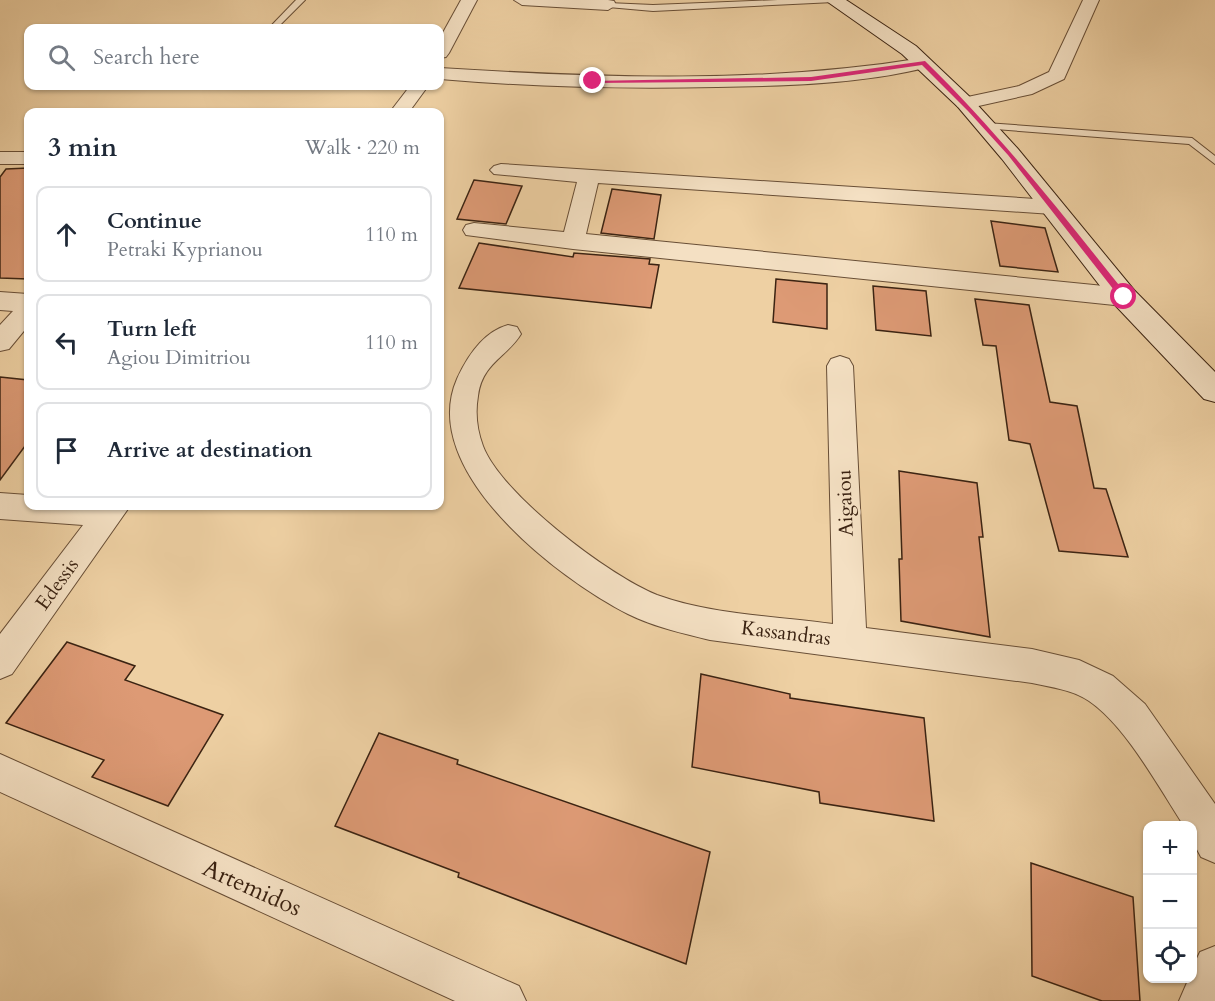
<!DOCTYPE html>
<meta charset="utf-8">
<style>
:root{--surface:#fff;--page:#f6f6f7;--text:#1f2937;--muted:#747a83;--line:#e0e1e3}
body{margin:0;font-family:Cardo,serif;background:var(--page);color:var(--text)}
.controls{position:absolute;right:18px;bottom:18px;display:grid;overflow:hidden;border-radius:12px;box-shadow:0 2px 4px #0004}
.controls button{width:54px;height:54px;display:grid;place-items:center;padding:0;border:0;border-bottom:2px solid var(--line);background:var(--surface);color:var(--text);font:30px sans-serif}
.stop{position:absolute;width:18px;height:18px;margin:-14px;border:4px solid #db2777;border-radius:50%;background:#fff}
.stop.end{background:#db2777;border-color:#fff;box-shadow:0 2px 6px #0008}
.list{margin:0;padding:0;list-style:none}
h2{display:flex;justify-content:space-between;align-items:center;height:78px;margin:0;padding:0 24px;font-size:26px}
h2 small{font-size:20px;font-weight:400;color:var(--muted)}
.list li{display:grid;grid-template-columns:39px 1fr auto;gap:18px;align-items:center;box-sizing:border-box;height:96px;margin:0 12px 12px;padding:0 12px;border:2px solid var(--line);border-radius:12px}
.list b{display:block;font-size:22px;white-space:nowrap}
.list p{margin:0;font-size:20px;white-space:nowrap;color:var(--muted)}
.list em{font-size:20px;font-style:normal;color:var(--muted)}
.icon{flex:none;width:33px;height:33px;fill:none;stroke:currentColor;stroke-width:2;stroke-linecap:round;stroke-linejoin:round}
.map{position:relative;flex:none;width:1215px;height:1001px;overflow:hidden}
.search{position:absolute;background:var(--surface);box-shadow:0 2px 4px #0004;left:24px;top:24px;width:420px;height:66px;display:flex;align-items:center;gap:15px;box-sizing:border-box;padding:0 21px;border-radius:12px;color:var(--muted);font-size:22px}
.panel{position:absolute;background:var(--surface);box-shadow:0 2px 4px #0004;left:24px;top:108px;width:420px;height:402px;border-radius:12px}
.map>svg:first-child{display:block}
.building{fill:#dd9a75;stroke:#3b2312;stroke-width:1.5}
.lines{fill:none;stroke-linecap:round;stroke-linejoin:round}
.service-casing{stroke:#684e36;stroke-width:2}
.minor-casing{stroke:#684e36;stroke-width:2}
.secondary-casing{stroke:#3b2312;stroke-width:2}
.service{fill:#f4e0c3;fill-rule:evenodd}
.minor{fill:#f4e0c3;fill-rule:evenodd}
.secondary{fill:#f4e0c3;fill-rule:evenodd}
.route{fill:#db2777}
.labels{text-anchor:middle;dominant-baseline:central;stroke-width:5;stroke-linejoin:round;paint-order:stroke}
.street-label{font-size:20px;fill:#3b2312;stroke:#f4e0c3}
.near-street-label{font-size:24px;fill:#3b2312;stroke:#f4e0c3}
</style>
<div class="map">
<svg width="1215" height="1001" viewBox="0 0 1215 1001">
<rect width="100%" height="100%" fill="#eed0a3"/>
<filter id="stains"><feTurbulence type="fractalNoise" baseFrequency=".00333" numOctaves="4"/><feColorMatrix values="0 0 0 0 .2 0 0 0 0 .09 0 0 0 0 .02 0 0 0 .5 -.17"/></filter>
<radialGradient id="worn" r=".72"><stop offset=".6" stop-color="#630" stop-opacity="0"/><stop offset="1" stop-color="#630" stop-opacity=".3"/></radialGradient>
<g class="building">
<polygon points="28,168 28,279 0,278 0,177 6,169"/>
<polygon points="474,180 522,186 506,224 457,219"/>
<polygon points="612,189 661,195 654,239 601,233"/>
<polygon points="991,221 1045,228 1058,272 1000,266"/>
<polygon points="479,243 573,257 574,253 650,259 649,264 659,265 651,308 459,288"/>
<polygon points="776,279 827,284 827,329 773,322"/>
<polygon points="873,286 926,291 931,336 876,330"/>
<polygon points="975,299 1029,305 1050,402 1077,406 1094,488 1106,489 1128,557 1059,551 1030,444 1009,440 996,346 983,345"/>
<polygon points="0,377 28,380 28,442 0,480"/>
<polygon points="899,471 977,483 983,537 979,537 990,637 901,621 899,559 902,559"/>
<polygon points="67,642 135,666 125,680 223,715 168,806 92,777 104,760 6,723"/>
<polygon points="701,674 790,694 790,698 924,718 934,821 820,803 819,792 692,767"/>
<polygon points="379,733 458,760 457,764 710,852 686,964 458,877 459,873 335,826"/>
<polygon points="1031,863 1133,897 1140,1001 1102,1001 1032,976"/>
</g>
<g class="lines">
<defs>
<g id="service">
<polygon points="296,0 305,0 277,28 269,28"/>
<polygon points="778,0 838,0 834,2 653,11 608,7 604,5 608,3 653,5"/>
<polygon points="986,123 1192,138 1215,156 1215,164 1189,144 982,128 982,124"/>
</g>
<g id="minor">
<polygon points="461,0 477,0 449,53 446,57 440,58 440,38"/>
<polygon points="514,0 608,0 614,1 616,5 608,10 522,5"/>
<polygon points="1083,0 1099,0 1064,79 1032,94 965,109 958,107 955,103 958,99 1019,86 1049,72"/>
<path d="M923 58 929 59 932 63 929 67C861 84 787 86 717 87 625 89 531 87 440 79V68C601 78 764 84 923 58Z"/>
<polygon points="410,86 428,86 409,112 390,112"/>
<rect x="0" y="152" width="28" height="12"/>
<polygon points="501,164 1052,200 1060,202 1063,207 1060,212 1052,214 598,183 586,234 1124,288 1133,291 1136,297 1133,303 1124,306 573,249 466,235 463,230 466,225 474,223 564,232 577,182 494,174 490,170 494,166"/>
<polygon points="0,292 28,294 28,326 9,349 0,351 0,325 13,311 0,310"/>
<path d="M508 325 517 327 521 334C507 357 482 363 478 396 475 413 477 430 483 446 501 494 609 576 657 595 712 615 775 616 833 624L827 366 831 359 840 356 849 359 853 366 866 628 1032 649 1079 660 1113 676 1145 704 1215 804V863L1201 857 1192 840V826H1184C1159 788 1126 726 1089 701 1073 690 1051 687 1032 683L710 640C682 633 654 627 628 614 557 578 417 470 457 379 467 357 483 332 508 325Z"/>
<polygon points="0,493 28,495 28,506 130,506 12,674 0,679 0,634 83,525 0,519"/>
<polygon points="0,754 519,986 526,1001 455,1001 0,792"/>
<polygon points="1215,946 1215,1001 1179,1001 1189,978 1192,978 1192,969 1200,952"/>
</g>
<polygon id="secondary" points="825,0 846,0 916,46 972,99 1018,149 1134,290 1215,372 1215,402 1204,399 1114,304 1002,159 958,107 902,54"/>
</defs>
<use href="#service" class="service-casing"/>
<use href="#minor" class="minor-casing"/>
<use href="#secondary" class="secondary-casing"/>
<use href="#service" class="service"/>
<use href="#minor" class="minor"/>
<use href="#secondary" class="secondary"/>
</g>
<path class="route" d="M925 61C1001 135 1061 213 1127 295V299H1121L1008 155 968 111 922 65 811 81 593 83 590 81 811 77Z"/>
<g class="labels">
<g class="street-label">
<text transform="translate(845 503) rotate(-92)">Aigaiou</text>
<text transform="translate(57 584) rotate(-54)">Edessis</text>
<text transform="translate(786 633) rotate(7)">Kassandras</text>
</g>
<g class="near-street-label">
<text transform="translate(252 888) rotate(24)">Artemidos</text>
</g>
</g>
<rect width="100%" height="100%" filter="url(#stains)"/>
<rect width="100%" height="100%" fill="url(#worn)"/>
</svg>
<div class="controls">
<button>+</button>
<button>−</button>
<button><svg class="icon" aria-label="locate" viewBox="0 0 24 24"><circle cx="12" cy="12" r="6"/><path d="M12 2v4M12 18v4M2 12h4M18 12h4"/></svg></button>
</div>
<div class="stop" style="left:1124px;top:297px"></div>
<div class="stop end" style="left:593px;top:81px"></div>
<div class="search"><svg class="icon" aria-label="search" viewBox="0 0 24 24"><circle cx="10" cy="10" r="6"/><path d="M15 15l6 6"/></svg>Search here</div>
<section class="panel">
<h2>3 min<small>Walk · 220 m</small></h2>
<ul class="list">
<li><svg class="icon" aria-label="ahead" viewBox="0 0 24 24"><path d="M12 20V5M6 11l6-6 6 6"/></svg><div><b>Continue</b><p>Petraki Kyprianou</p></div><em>110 m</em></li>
<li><svg class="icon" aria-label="left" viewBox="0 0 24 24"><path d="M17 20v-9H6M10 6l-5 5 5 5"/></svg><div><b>Turn left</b><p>Agiou Dimitriou</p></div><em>110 m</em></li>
<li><svg class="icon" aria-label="arrive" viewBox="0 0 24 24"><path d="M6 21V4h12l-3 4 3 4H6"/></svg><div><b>Arrive at destination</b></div></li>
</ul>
</section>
</div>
